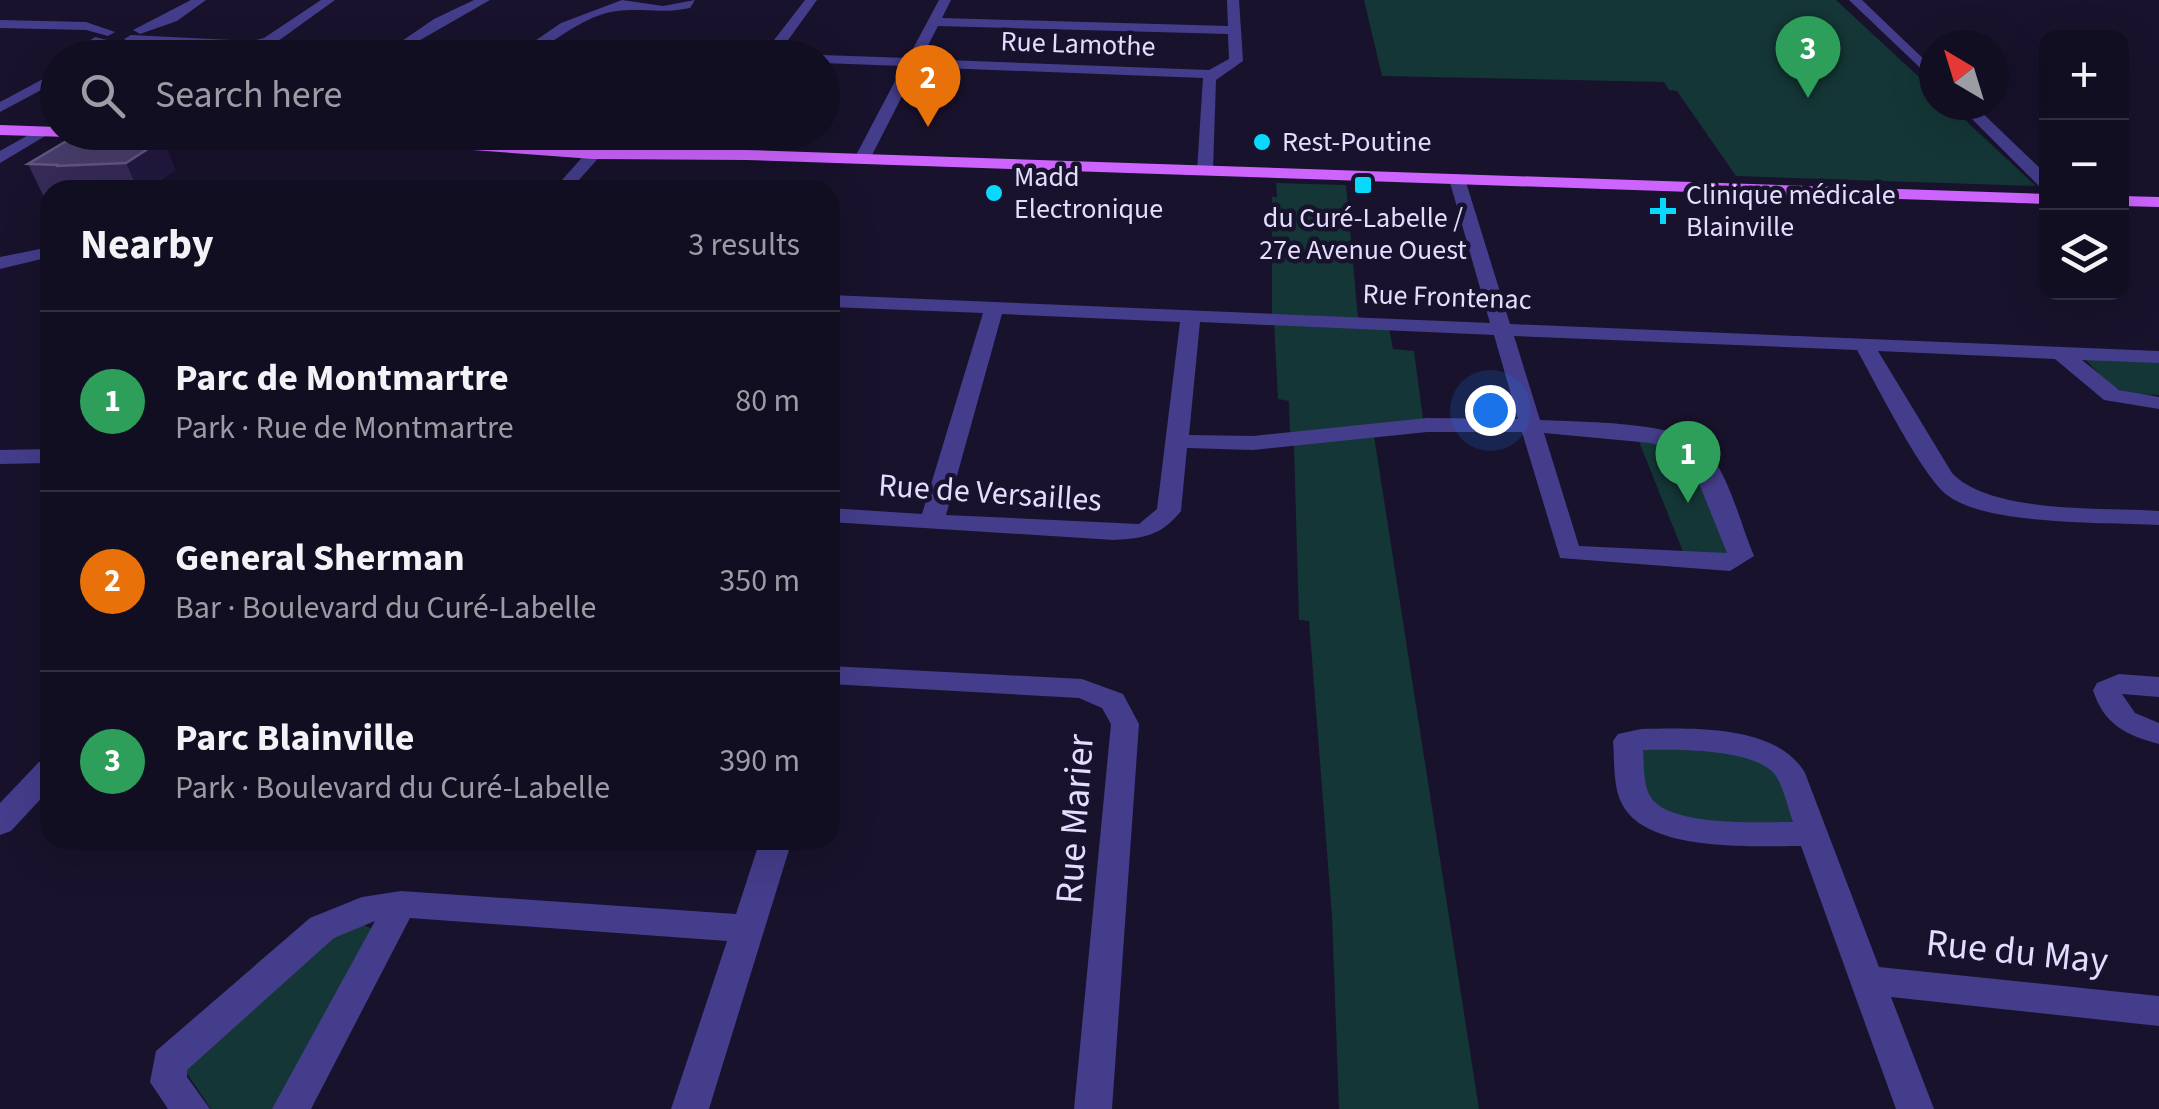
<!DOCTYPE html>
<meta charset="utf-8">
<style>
:root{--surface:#120e21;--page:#1b172a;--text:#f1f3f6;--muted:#9c9ca5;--line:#312e3f;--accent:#0ad9fe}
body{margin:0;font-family:"Source Sans 3",sans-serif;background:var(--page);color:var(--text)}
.controls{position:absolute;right:30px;top:30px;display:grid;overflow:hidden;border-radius:20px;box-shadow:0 10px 40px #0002}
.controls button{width:90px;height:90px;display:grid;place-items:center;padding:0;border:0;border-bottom:2px solid var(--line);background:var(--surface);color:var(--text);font:50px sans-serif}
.compass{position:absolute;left:1919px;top:30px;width:90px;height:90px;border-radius:50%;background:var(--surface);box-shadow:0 10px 40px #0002;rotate:322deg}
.you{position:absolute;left:1490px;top:410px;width:35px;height:35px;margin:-25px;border:8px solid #fff;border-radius:50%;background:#1a73e8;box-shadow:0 0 0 15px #1a73e833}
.badge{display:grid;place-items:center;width:65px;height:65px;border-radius:50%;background:var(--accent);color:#fff;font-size:32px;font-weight:700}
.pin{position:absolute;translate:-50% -82px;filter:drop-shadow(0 2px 5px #0008)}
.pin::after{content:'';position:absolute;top:52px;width:35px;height:30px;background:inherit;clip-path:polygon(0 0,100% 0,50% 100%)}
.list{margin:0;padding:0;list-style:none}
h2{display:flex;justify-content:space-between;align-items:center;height:130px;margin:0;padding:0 40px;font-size:42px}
h2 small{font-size:32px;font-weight:400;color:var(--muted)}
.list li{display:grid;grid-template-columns:65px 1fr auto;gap:30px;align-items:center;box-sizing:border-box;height:180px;padding:0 40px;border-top:2px solid var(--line)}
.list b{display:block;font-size:38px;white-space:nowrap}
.list p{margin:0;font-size:32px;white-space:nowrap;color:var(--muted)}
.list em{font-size:32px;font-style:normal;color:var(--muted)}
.icon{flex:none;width:55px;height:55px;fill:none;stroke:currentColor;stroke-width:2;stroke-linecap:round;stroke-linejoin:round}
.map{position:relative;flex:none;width:2159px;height:1109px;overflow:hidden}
.search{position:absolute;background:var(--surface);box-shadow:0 10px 40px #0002;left:40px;top:40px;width:800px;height:110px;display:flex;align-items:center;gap:25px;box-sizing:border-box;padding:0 35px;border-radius:55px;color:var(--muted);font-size:38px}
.panel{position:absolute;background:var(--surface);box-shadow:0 10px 40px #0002;left:40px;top:180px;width:800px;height:670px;border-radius:30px}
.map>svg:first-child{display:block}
.green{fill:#143636}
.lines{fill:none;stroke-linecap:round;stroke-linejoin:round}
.minor{fill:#443d8b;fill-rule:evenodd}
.major{fill:#cd64fe;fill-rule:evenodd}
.wall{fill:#372b59}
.shaded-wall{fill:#231940}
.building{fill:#493e6b;stroke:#625782;stroke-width:2.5}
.poi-dot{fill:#0ad9fe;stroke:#18122c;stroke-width:4}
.labels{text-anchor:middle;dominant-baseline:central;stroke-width:9;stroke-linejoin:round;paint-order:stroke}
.far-street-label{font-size:28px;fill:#e3ddff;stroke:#18122c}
.far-poi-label{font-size:28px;fill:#e3ddff;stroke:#18122c;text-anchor:start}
.street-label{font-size:32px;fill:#e3ddff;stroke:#18122c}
.near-street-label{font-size:38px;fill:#e3ddff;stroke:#18122c}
</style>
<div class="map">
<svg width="2159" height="1109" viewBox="0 0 2159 1109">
<rect width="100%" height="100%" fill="#18122c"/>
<g class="green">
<polygon points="1364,0 1836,0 1934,91 1934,105 1949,105 2036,186 1736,176 1677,91 1669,90 1664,82 1382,76"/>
<polygon points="1276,183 1346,185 1358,318 1272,314 1272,197 1277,197"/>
<polygon points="1274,323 1389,328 1393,349 1414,351 1423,419 1290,434 1289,401 1278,399"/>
<path d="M2084 358 2159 361V395C2115 394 2113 389 2084 358Z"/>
<polygon points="1636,434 1691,451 1735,555 1686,559"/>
<polygon points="1374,436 1479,1109 1339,1109 1332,916 1309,621 1299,620 1294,445"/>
<polygon points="1628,741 1774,756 1811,834 1651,816"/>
<polygon points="361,924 373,929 279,1109 211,1109 184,1069 329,934"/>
</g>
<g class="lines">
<g class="minor">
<polygon points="191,0 206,0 177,21 140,34 133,30"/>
<polygon points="321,0 335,0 274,44 252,49 131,43 124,39 131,35 252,41 264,38"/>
<path d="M474 0H490L415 43 526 47 561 23 622 0 663 6 695 0 690 8C663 14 643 8 617 11 591 14 565 33 544 47L764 53 805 0H817L778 54 790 58 404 51 394 58H377L434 19Z"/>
<path d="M939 0H951L942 18 1228 26 1227 0H1239L1243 61 1216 80 1213 170 1205 175 1197 170 1203 78 917 67 870 159 856 162 854 159 903 66 822 63V58H816L822 55 908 58ZM938 26 1228 34 1229 59 1209 70 921 59Z"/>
<polygon points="1849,0 1862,0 1934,69 1934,81"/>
<polygon points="0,20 86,22 115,32 108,36 86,30 0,28"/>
<polygon points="95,37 107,40 81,58 63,58"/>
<polygon points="58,71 58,81 0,112 0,102"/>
<polygon points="1958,105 1974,105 2046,174 2046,188 2040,187"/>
<polygon points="39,129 52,132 0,163 0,151"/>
<polygon points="596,142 610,145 570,190 553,190"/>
<path d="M1457 174 1465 179 1510 324 2159 351V363L2082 360 2119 390 2159 397V409L2104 400 2055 359 1878 351 1952 473C1991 514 2103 507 2159 511V525C2106 522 1987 526 1947 495 1922 476 1875 382 1857 350L1514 336 1540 420C1578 422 1682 421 1706 449 1730 477 1740 523 1754 556L1730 571 1560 558 1522 432H1427L1253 450 1187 448 1181 511C1161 536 1144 538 1114 540L830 522V508L922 514 983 313 830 307V295L1490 323 1449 179ZM1002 314 1180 322 1157 509 1139 524 946 515ZM1200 322 1494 335 1518 419 1427 418 1253 436 1189 435ZM1544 433 1651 443 1688 456 1727 553 1579 546Z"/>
<polygon points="50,247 50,257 0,269 0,257"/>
<polygon points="50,449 50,463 0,464 0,450"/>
<polygon points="830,666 1082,679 1123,694 1139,724 1112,1109 1074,1109 1111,724 1102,708 1079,698 830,684"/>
<path d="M2119 674 2159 677V697L2122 694 2135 713 2159 723V744C2126 735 2104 725 2093 690L2097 683Z"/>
<path d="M1641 729C1690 728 1777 724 1805 773L1879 967 2159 996V1026L1891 997 1934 1109H1896L1801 846C1755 846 1654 852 1625 809 1612 790 1615 763 1613 741L1618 734ZM1643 750C1675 749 1757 748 1776 776 1784 789 1788 808 1793 822 1761 822 1667 827 1650 796 1643 784 1644 763 1643 750Z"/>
<polygon points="50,759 50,789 11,831 0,835 0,803 39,762"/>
<polygon points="760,840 792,840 709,1109 671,1109 727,941 410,918 311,1109 272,1109 375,921 334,938 187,1070 187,1077 210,1109 168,1109 150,1082 156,1051 310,918 362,897 401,891 736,914"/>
</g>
<g class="major">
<polygon points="0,125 58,127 58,132 238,132 466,139 593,149 746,150 2046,194 2046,204 746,160 593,159 445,148 0,135"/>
<polygon points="2122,196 2159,197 2159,207 2122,206"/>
</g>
</g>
<polygon class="wall" points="163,139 175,170 146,190 50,190 50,195 43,195 28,164"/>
<polygon class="shaded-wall" points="163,139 175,170 146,190 138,190 126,163"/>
<polygon class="building" points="75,136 163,139 126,163 56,166 59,165 28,164"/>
<g class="poi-dot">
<circle cx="1262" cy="142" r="10"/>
<rect x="1353" y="175" width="20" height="20" rx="5"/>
<circle cx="994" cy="193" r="10"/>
<path d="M1658 196h10v10h10v10h-10v10h-10v-10h-10v-10h10z"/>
</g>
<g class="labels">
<g class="far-street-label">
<text transform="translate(1078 44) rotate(2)">Rue Lamothe</text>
<text transform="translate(1447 297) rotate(2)">Rue Frontenac</text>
</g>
<g class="far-poi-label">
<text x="1282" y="142">Rest-Poutine</text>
<text x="1014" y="177">Madd<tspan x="1014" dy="32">Electronique</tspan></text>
<text x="1686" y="195">Clinique médicale<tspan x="1686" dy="32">Blainville</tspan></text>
<text x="1363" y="218" text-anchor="middle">du Curé-Labelle /<tspan x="1363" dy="32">27e Avenue Ouest</tspan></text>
</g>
<g class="street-label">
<text transform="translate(990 493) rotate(4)">Rue de Versailles</text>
</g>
<g class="near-street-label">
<text transform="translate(1075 819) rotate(-86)">Rue Marier</text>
<text transform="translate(2017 952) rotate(6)">Rue du May</text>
</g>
</g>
</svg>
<div class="controls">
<button>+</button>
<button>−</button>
<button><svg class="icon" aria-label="layers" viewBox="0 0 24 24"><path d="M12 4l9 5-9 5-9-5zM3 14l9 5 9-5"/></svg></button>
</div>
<svg class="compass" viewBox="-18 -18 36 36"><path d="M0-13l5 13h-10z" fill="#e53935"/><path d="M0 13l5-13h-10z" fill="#9c9ca5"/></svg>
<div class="you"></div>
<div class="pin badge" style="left:1688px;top:503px;background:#2e9e5b">1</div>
<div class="pin badge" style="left:928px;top:127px;background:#e8710a">2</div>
<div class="pin badge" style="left:1808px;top:98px;background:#2e9e5b">3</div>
<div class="search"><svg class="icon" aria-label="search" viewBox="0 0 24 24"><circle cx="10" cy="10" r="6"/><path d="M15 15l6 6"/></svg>Search here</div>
<section class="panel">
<h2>Nearby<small>3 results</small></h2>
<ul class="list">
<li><span class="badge" style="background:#2e9e5b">1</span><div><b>Parc de Montmartre</b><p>Park · Rue de Montmartre</p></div><em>80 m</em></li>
<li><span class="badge" style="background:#e8710a">2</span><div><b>General Sherman</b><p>Bar · Boulevard du Curé-Labelle</p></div><em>350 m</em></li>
<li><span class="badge" style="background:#2e9e5b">3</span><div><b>Parc Blainville</b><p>Park · Boulevard du Curé-Labelle</p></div><em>390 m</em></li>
</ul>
</section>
</div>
